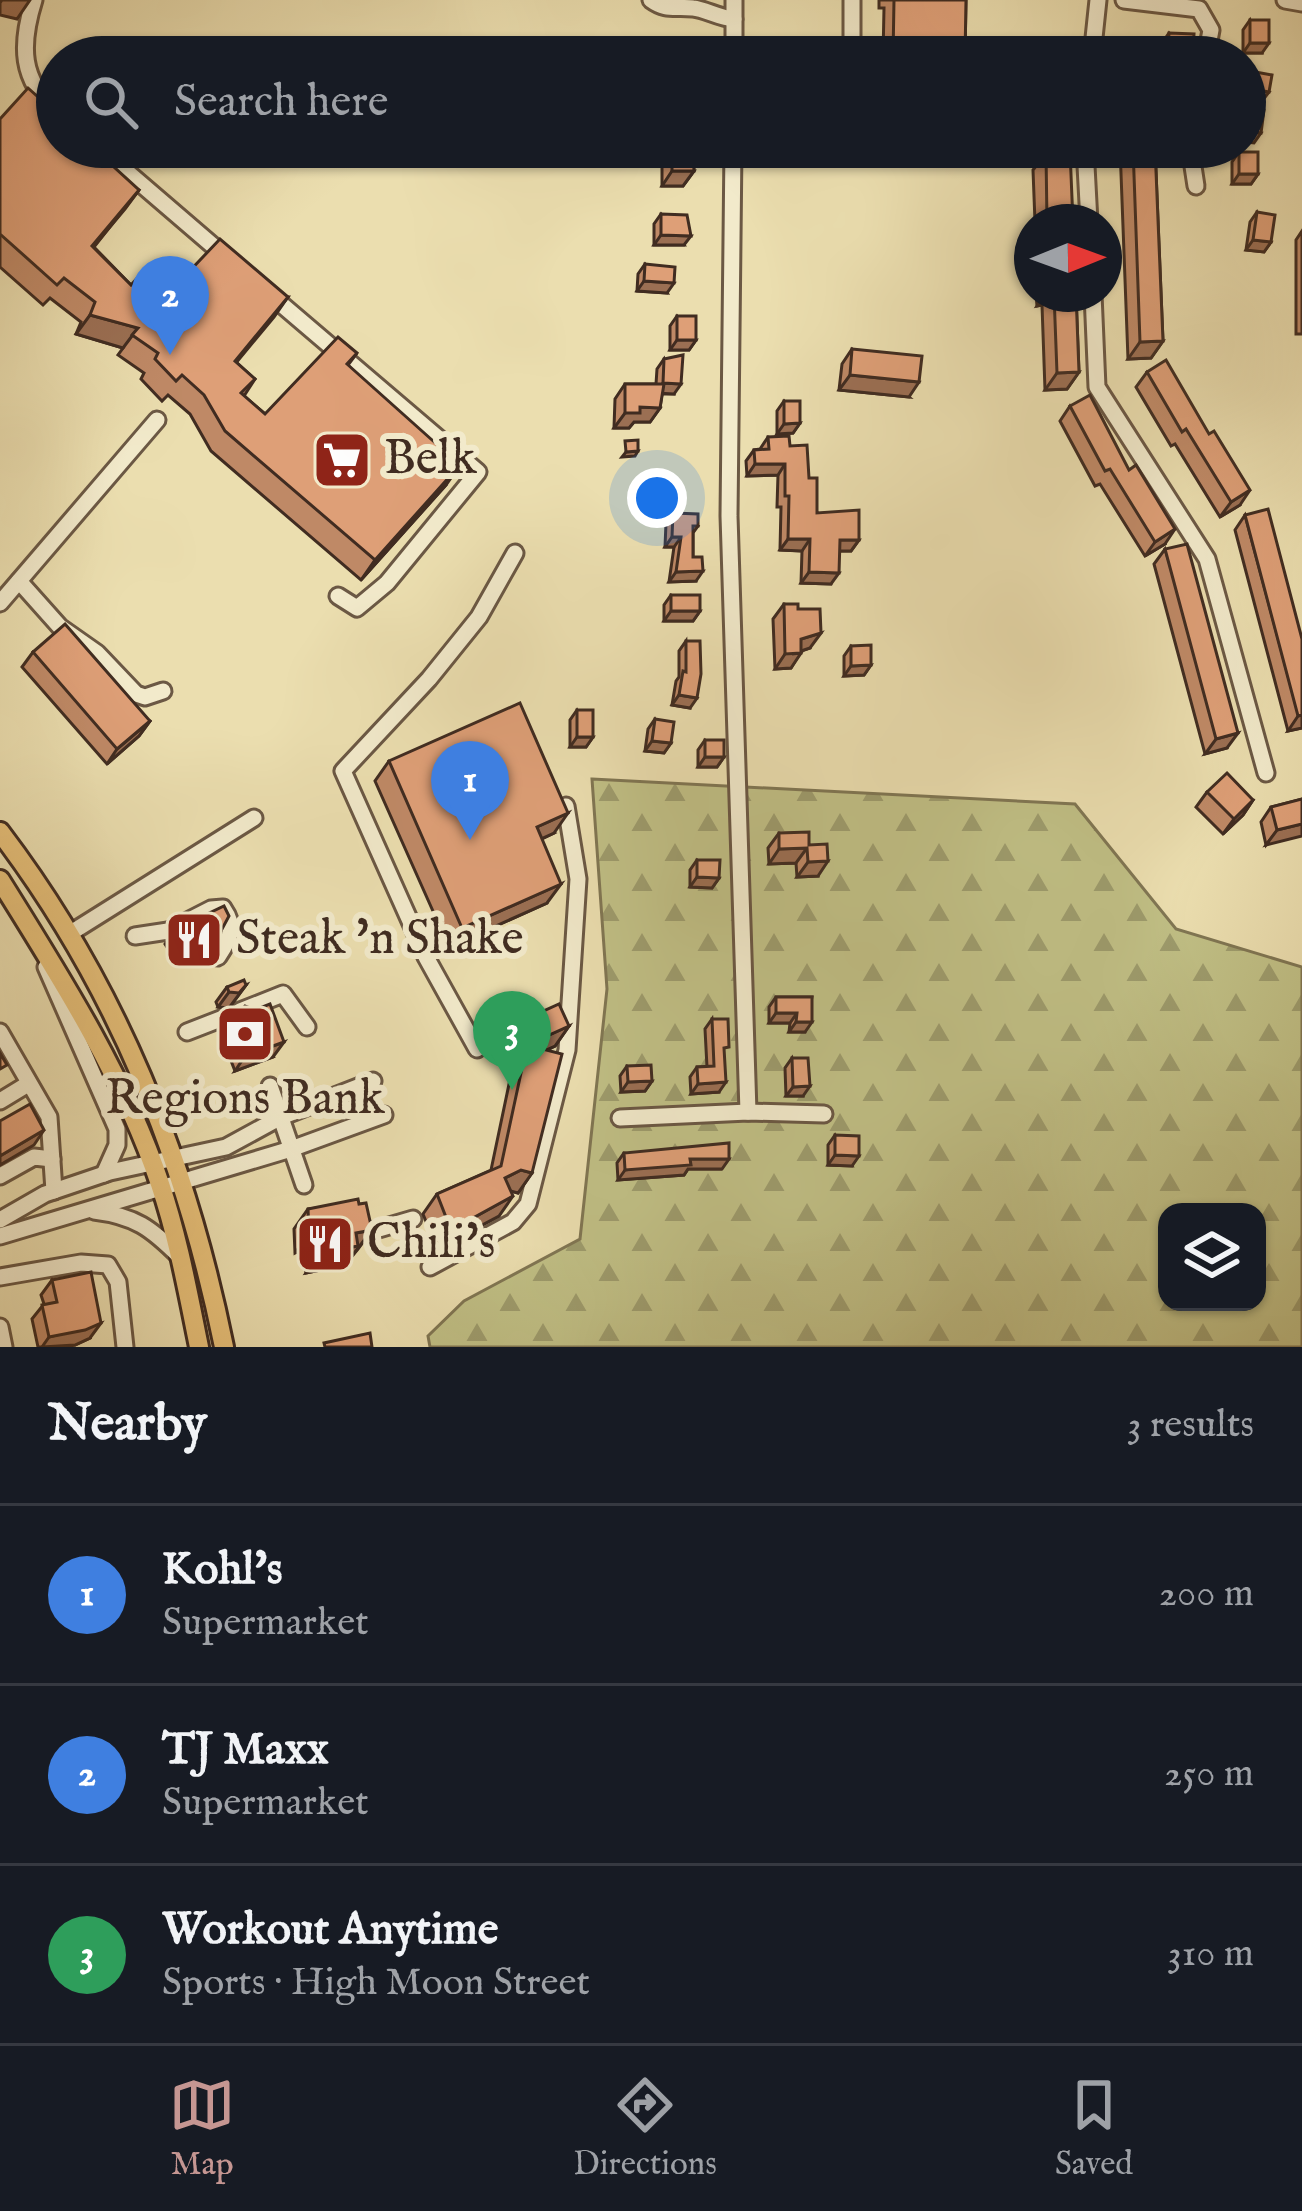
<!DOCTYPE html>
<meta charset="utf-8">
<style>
:root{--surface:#171b24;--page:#242831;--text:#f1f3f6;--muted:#9ea1a6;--line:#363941;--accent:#c59692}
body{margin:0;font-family:"IM FELL English",serif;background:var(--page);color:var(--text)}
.controls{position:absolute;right:36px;bottom:36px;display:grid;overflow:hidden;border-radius:24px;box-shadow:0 3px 9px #0004}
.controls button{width:108px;height:108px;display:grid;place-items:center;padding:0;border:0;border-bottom:3px solid var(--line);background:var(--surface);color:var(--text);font:60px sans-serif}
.compass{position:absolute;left:1014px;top:204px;width:108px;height:108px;border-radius:50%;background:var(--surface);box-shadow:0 3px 9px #0004;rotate:89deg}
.you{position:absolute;left:657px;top:498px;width:42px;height:42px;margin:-30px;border:9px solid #fff;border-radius:50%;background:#1a73e8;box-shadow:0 0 0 18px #1a73e833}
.badge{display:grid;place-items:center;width:78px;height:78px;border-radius:50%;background:var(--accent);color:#fff;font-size:39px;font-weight:700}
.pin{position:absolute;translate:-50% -99px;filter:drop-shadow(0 3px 6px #0008)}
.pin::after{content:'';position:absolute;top:63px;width:42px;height:36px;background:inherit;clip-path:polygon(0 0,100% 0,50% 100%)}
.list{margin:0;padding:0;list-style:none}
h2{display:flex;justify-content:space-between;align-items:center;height:156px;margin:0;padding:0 48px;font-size:51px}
h2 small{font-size:39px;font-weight:400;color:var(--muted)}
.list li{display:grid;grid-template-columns:78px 1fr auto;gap:36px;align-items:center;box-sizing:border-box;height:180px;padding:0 48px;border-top:3px solid var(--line)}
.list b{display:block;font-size:45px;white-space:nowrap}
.list p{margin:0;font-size:39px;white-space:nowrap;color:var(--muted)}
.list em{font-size:39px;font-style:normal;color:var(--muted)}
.icon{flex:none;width:66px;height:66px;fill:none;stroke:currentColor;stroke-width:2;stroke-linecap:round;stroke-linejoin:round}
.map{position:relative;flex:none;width:1302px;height:1347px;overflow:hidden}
.search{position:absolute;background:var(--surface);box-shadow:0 3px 9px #0004;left:36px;right:36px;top:36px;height:132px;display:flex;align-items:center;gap:30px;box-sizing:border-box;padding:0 42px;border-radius:66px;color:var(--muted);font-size:45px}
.sheet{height:696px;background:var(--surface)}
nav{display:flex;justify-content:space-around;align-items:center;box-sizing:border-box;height:168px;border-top:3px solid var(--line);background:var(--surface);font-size:33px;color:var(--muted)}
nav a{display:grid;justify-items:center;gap:6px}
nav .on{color:var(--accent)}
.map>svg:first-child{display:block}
.forest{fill:url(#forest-firs);stroke:#807653;stroke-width:3;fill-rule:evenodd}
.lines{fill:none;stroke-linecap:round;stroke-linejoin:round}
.minor-casing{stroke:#6b5844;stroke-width:21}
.major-casing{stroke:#402c21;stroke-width:24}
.minor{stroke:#f2eacb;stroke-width:15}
.major{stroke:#e6bf78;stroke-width:18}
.wall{fill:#bf8966;stroke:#402c21;stroke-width:3}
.shaded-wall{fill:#9b6f53;stroke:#402c21;stroke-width:3}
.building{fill:#de9f77;stroke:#402c21;stroke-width:3}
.labels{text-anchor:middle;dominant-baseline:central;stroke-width:12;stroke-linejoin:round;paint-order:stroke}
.poi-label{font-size:48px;fill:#402c21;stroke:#f2eacb;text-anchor:start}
</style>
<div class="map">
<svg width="1302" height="1347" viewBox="0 0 1302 1347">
<defs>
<pattern id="forest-firs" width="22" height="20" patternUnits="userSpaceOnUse" patternTransform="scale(3)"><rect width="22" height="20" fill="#c0bf85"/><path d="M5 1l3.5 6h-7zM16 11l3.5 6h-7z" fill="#9d9b6c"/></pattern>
</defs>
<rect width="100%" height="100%" fill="#ebdeaf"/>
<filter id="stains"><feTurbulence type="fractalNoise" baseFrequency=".00167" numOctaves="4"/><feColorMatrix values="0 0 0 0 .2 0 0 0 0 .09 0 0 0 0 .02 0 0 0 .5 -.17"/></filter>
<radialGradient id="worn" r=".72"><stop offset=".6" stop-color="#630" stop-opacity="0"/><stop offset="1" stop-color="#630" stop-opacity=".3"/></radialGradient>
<path class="forest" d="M592 779 1075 804 1176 929 1302 967V1347H430L428 1336 464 1301 580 1239 607 989ZM1167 1212H1257V1302H1167Z"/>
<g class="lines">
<defs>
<g id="minor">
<path d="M34 0C20 45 20 80 57 112"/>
<path d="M651 0C666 11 675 6 693 8 705 9 719 18 734 19"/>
<polyline points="1124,0 1199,9 1211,30 1206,57"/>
<polyline points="1285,0 1302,3"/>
<polyline points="734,57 734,0"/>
<polyline points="852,57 852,0"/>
<polyline points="1092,57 1098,0"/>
<polyline points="98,147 226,257"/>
<polyline points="733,147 729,516 748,1112"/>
<polyline points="1085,147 1089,222"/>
<polyline points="1190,147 1196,186"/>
<polyline points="267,292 478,472 387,583 357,608 338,596"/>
<polyline points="1093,294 1097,387 1207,559 1266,773"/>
<polyline points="19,581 60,627 97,653 136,694 145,697 163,691"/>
<polyline points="0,603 157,420"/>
<polyline points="69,934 254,818"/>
<path d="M135 936 168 931 211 909 223 908C237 928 230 938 218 957"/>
<polyline points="46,967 117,1129 117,1145 104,1174"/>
<polyline points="240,1011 283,994 307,1027"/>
<polyline points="0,1032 49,1117 54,1191"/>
<polyline points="187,1032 223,1018"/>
<polyline points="477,1049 426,957 343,771 429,679 479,617 515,553"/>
<polyline points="270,1086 304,1185"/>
<polyline points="0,1101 28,1084"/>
<polyline points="620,1118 748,1112 824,1114"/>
<polyline points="0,1176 34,1157 52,1159"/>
<path d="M94 1211C135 1216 151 1228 180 1257"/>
<polyline points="0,1220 45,1194 110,1172 226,1147 281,1117 373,1081"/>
<polyline points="372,1231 413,1219"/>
<polyline points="0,1236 291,1149 384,1115"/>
<polyline points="430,1267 513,1222 528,1204 567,1050 578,879 566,806"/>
<polyline points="0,1277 81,1263 108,1265 118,1282 125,1347"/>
<polyline points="0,1327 4,1347"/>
</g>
<g id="major">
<path d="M0 832C117 986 186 1159 224 1347"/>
<path d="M0 880C60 976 124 1076 160 1184 178 1237 188 1293 199 1347"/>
</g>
</defs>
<use href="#minor" class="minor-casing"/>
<use href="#major" class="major-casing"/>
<use href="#minor" class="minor"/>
<use href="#major" class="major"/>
</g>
<g class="wall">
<polygon points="879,0 966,0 965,57 883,57 884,8 879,8"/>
<polygon points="1250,20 1262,53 1243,53 1243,30"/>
<polygon points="1169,33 1189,57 1161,57 1162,43"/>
<polygon points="0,119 139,190 94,247 131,285 164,298 288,297 236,362 255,379 244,396 265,414 357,353 348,365 446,485 361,580 211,451 190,414 168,395 162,401 141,379 144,373 118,355 123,348 76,334 81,322 50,298 43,305 0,267"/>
<polygon points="645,147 693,147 694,171 683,186 662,186 662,163 645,163"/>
<polygon points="1120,147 1155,147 1163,341 1151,358 1128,359"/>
<polygon points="1239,152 1258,174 1251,184 1232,184 1232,162"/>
<polygon points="1046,153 1073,222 1035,222 1033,170"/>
<polygon points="1257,212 1271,242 1264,252 1246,250 1250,222"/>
<polygon points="661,214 684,245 654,245 654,224"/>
<polygon points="1302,231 1302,334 1296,334 1296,240"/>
<polygon points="645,264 667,293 637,291 638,274"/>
<polygon points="1036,294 1076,294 1079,372 1067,389 1045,390 1042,305 1037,306"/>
<polygon points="677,316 696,340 689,350 670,350 670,326"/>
<polygon points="852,349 909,397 839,390 842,364"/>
<polygon points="664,359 674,394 662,394 660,408 650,422 634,422 629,428 614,428 615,399 625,384 656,384 657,369"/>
<polygon points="1147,372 1209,434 1240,505 1220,517 1175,444 1171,446 1136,387"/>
<polygon points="784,401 800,423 793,433 777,434 777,411"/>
<polygon points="1070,406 1165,544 1145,556 1100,484 1095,486 1060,421"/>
<polygon points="768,437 790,446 809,478 817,513 859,540 851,551 840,551 831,584 801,583 802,551 780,550 781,507 777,507 778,475 747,476 746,461 754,450 760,449"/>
<polygon points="673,513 698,526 693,533 693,557 696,581 669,582 674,547 665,547 666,523"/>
<polygon points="1245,515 1302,728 1288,731 1235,530"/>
<polygon points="1165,549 1227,748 1205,754 1154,564"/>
<polygon points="671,595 700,611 693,621 664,621 664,605"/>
<polygon points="784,604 798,609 810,648 801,651 791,668 775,669 773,619"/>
<polygon points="686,641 690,708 672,705 676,681 679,677 679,651"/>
<polygon points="851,646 871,665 864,675 844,676 844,656"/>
<polygon points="33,652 150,721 139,736 107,764 22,667"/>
<polygon points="577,710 593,737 586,747 570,747 570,720"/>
<polygon points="655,719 671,743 664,753 645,751 648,729"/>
<polygon points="705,740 724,757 717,767 698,767 698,750"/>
<polygon points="389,761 554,833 542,839 547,903 449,947 375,781"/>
<polygon points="1207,792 1253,800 1243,815 1223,834 1196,807"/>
<polygon points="1302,799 1266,845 1261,822 1271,807"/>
<polygon points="779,833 809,845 818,876 797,877 796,863 769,864 768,848"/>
<polygon points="697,860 719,878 712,888 690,887 690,870"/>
<polygon points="176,929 211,946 182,963 178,958 175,960 165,944"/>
<polygon points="246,985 229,1008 218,1007 216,1002 227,987"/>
<polygon points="776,997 812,997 805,1032 789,1032 790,1023 769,1023 769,1007"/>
<polygon points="712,1019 719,1092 691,1094 690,1077 697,1067 707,1067 705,1029"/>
<polygon points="232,1020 273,1057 235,1071 221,1035"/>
<polygon points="517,1023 569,1026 555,1046 547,1050 532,1173 518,1193 511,1191 499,1216 437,1249 423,1214 437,1194 491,1170 513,1065 503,1042"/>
<polygon points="792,1058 803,1096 786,1096 785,1068"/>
<polygon points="627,1066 652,1081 645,1091 621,1092 620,1076"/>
<polygon points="835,1135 852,1166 828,1165 828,1145"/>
<polygon points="624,1153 722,1169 688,1169 684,1175 618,1180 617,1163"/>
<polygon points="359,1204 372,1230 358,1249 345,1265 306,1273 302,1249 295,1253 294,1229 308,1209"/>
<polygon points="52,1280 90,1338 75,1345 65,1347 38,1347 32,1319 44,1304 41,1295"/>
</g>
<g class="shaded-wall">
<polygon points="2,0 30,0 17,19 0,15 0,3"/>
<polygon points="1250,43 1269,43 1262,53 1243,53"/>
<polygon points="1168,49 1193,51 1189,57 1163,57"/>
<polygon points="1247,88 1269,92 1262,101 1245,98 1245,91"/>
<polygon points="1245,131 1261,133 1254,143 1245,142"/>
<polygon points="656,148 672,148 662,163 645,163"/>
<polygon points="672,171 694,171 683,186 662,186"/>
<polygon points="1239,174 1258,174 1251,184 1232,184"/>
<polygon points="139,190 125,209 78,265 92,246"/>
<polygon points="661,235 691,236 684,245 654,245"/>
<polygon points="1253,240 1271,242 1264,252 1246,250"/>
<polygon points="644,281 674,283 667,293 637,291"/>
<polygon points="1045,294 1050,294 1042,305 1037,306"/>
<polygon points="288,297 274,317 221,381 235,361"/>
<polygon points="90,315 138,328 123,348 76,334"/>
<polygon points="677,340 696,340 689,350 670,350"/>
<polygon points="1163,341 1151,358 1128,359 1140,342"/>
<polygon points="1079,372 1067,389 1045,390 1057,373"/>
<polygon points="850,375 919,382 909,397 839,390"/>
<polygon points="663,383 681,384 674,394 656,393"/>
<polygon points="640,407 660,408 650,422 634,422 629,428 614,428 625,413"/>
<polygon points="800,423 793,433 777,434 784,424"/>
<polygon points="638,451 635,456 622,457 626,452"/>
<polygon points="755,464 785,464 778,475 747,476"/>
<polygon points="460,465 446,485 361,580 375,560"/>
<polygon points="1250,490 1240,505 1220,517 1231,502"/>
<polygon points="1175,529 1165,544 1145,556 1155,542"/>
<polygon points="672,537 681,537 674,547 665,547"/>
<polygon points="788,539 810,539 802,551 780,550"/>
<polygon points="840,540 859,540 851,551 832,551"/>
<polygon points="703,571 696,581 669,582 676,572"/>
<polygon points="809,572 839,573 831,584 801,583"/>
<polygon points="671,611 700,611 693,621 664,621"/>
<polygon points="821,633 810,648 792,654 801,653 791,668 775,669 785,654 801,639"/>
<polygon points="871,665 864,675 844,676 851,666"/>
<polygon points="679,695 697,698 690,708 672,705"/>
<polygon points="1302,715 1302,728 1288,731 1298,716"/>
<polygon points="150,721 139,736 107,764 117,749"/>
<polygon points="1238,733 1227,748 1205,754 1216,739"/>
<polygon points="577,737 593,737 586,747 570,747"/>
<polygon points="652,741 671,743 664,753 645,751"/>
<polygon points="705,757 724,757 717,767 698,767"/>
<polygon points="1253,800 1243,815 1223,834 1234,819"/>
<polygon points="568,813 554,833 523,847 537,827"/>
<polygon points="1302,824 1302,836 1266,845 1277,830"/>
<polygon points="807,848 796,863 769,864 779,849"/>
<polygon points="828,861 818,876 797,877 808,862"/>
<polygon points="697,877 719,878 712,888 690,887"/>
<polygon points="561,884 547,903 449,947 462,928"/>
<polygon points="221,931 211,946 182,963 192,948"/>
<polygon points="246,985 229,1008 218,1007 229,992"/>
<polygon points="776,1013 797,1013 790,1023 769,1023"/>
<polygon points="796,1022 812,1022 805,1032 789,1032"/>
<polygon points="569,1026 555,1046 524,1060 527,1045 513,1065 527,1045"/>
<polygon points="284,1042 273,1057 235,1071 245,1056"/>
<polygon points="652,1081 645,1091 621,1092 628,1082"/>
<polygon points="726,1082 719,1092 691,1094 698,1084"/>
<polygon points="810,1086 803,1096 786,1096 793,1087"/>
<polygon points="44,1130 34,1145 0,1165 0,1156"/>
<polygon points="835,1155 859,1156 852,1166 828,1165"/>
<polygon points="690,1159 729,1159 722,1169 688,1169 684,1175 618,1180 625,1170"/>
<polygon points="521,1170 532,1173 518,1193 507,1190 505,1178"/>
<polygon points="513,1196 499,1216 437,1249 451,1230"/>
<polygon points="316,1230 302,1249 295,1253 309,1233"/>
<polygon points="372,1230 345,1265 306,1273 320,1253 356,1233"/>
<polygon points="101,1323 90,1338 75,1345 42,1347 49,1337"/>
</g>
<g class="building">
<polygon points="894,0 966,0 965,57 893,57"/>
<rect x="1250" y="20" width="19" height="23"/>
<polygon points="1169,33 1194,34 1193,51 1168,49"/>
<polygon points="1250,71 1272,75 1269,92 1247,88"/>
<polygon points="28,88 57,114 57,147 92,147 139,190 92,246 131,285 139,276 164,298 220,239 288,297 235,361 255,379 241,393 265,414 338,337 357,353 347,364 460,465 375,560 225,431 204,395 182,375 176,381 155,359 158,353 132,335 138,328 90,315 95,302 64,278 57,285 0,234 0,119"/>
<polygon points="1246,108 1264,110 1261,133 1245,131"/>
<polygon points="656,147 693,147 694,171 672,171 672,148"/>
<polygon points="1133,147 1155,147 1163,341 1140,342"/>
<polygon points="1070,151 1073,222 1047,222 1046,153"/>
<rect x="1239" y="152" width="19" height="22"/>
<polygon points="1257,212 1275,215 1271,242 1253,240"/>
<polygon points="661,214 687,215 691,236 661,235"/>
<polygon points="645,264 675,267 674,283 644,281"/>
<polygon points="1054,294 1076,294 1079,372 1057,373"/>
<rect x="677" y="316" width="19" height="24"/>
<polygon points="852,349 922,356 919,382 850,375"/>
<polygon points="683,355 681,384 663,383 664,359"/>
<polygon points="1166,360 1209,434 1214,431 1250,490 1231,502 1186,429 1182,432 1147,372"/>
<polygon points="625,384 664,384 660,408 640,407 640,413 625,413"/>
<polygon points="1090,395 1129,470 1136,465 1175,529 1155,542 1110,469 1105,471 1070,406"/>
<polygon points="784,401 800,401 800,423 784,424"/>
<polygon points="789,436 790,446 807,445 809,478 817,478 817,513 859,510 859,540 840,540 839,573 809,572 810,539 788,539 789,496 785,496 785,464 755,464 754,450 769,449 768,437"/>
<polygon points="638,440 638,451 626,452 625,441"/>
<polygon points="1268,509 1302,639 1302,715 1298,716 1245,515"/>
<polygon points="673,513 698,514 698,526 693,526 693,557 702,557 703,571 676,572 681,537 672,537"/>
<polygon points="1187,544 1238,733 1216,739 1165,549"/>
<rect x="671" y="595" width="29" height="16"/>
<polygon points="784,604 798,604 798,609 820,609 821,633 801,639 801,653 785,654"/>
<polygon points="65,624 150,721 117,749 33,652"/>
<polygon points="686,641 700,641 701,674 697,698 679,695 683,671 686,672"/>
<polygon points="871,645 871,665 851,666 851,646"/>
<polygon points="520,703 568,813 537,827 561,884 462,928 389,761"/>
<rect x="577" y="710" width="16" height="27"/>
<polygon points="655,719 674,722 671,743 652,741"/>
<rect x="705" y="740" width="19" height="17"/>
<polygon points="1227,773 1253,800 1234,819 1207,792"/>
<polygon points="1302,799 1302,824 1277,830 1271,807"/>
<polygon points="809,832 809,845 827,844 828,861 808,862 807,848 779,849 779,833"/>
<polygon points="697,860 720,860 719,878 697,877"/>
<polygon points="224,906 229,916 221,931 192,948 189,943 185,945 176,929"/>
<polygon points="244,980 246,985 239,993 229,992 227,987"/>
<polygon points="776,997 812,997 812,1022 796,1022 797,1013 776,1013"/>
<polygon points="270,1004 284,1042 245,1056 232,1020 245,1006 255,1010"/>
<polygon points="559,1004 569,1026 527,1045 517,1023"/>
<polygon points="712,1019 728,1019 729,1047 724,1048 726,1082 698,1084 697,1067 714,1066"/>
<polygon points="527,1045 562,1054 532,1173 521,1170 505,1178 513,1196 451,1230 437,1194 501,1166"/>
<polygon points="0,1053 7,1065 0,1069"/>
<polygon points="792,1058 808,1058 810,1086 793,1087"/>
<polygon points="651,1065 652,1081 628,1082 627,1066"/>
<polygon points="30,1104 44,1130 0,1156 0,1121"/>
<polygon points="835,1135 859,1136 859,1156 835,1155"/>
<polygon points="729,1143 729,1159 690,1159 691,1165 625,1170 624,1153"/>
<polygon points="358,1199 359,1204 366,1203 372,1230 356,1233 358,1246 320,1253 316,1230 309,1233 308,1209"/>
<polygon points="91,1272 101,1323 85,1330 49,1337 42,1305 57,1302 52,1280"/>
<polygon points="370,1333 372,1347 325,1347 324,1343"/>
</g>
<defs>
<symbol id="supermarket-square" viewBox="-11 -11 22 22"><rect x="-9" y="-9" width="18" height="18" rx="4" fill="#8f2418" stroke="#f2eacb"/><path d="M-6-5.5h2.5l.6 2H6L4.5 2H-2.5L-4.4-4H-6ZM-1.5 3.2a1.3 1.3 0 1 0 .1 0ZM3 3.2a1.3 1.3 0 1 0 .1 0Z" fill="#fff"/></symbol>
<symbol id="restaurant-square" viewBox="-11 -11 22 22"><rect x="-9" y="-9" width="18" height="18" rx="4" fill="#8f2418" stroke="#f2eacb"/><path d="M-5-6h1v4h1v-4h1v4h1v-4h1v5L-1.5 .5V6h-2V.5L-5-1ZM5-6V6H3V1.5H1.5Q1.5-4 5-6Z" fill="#fff"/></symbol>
<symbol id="bank-square" viewBox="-11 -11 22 22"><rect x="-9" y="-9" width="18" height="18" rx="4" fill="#8f2418" stroke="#f2eacb"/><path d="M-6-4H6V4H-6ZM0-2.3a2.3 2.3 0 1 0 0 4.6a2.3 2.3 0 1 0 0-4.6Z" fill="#fff"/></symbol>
</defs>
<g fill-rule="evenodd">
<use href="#supermarket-square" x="309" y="427" width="66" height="66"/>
<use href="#restaurant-square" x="161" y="907" width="66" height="66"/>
<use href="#bank-square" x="212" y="1001" width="66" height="66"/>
<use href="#restaurant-square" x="292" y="1211" width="66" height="66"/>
</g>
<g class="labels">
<g class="poi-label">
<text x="384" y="460">Belk</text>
<text x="236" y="940">Steak 'n Shake</text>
<text x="245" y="1100" text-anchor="middle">Regions Bank</text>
<text x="367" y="1244">Chili's</text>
</g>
</g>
<rect width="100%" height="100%" filter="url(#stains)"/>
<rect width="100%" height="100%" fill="url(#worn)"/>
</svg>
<div class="controls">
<button><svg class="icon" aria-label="layers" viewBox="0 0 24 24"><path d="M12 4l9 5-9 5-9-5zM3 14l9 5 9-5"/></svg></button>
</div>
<svg class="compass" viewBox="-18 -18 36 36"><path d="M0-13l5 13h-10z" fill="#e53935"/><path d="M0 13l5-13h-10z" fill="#9ea1a6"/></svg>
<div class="you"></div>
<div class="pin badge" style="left:470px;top:840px;background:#3f7fe0">1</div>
<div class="pin badge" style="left:170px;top:355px;background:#3f7fe0">2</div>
<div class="pin badge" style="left:512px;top:1090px;background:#2e9e5b">3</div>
<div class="search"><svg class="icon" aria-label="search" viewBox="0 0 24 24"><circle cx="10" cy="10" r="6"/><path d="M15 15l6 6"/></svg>Search here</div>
</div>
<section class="sheet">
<h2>Nearby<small>3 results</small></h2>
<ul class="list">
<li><span class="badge" style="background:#3f7fe0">1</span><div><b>Kohl's</b><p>Supermarket</p></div><em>200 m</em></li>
<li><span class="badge" style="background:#3f7fe0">2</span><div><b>TJ Maxx</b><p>Supermarket</p></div><em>250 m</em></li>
<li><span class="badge" style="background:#2e9e5b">3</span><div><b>Workout Anytime</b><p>Sports · High Moon Street</p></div><em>310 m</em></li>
</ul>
</section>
<nav>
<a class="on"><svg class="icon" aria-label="map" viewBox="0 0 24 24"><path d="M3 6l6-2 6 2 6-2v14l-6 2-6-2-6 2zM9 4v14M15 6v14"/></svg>Map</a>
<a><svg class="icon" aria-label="directions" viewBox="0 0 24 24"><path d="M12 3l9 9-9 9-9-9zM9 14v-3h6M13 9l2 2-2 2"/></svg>Directions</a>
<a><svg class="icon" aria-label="saved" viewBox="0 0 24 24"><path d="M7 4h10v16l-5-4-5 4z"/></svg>Saved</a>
</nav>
